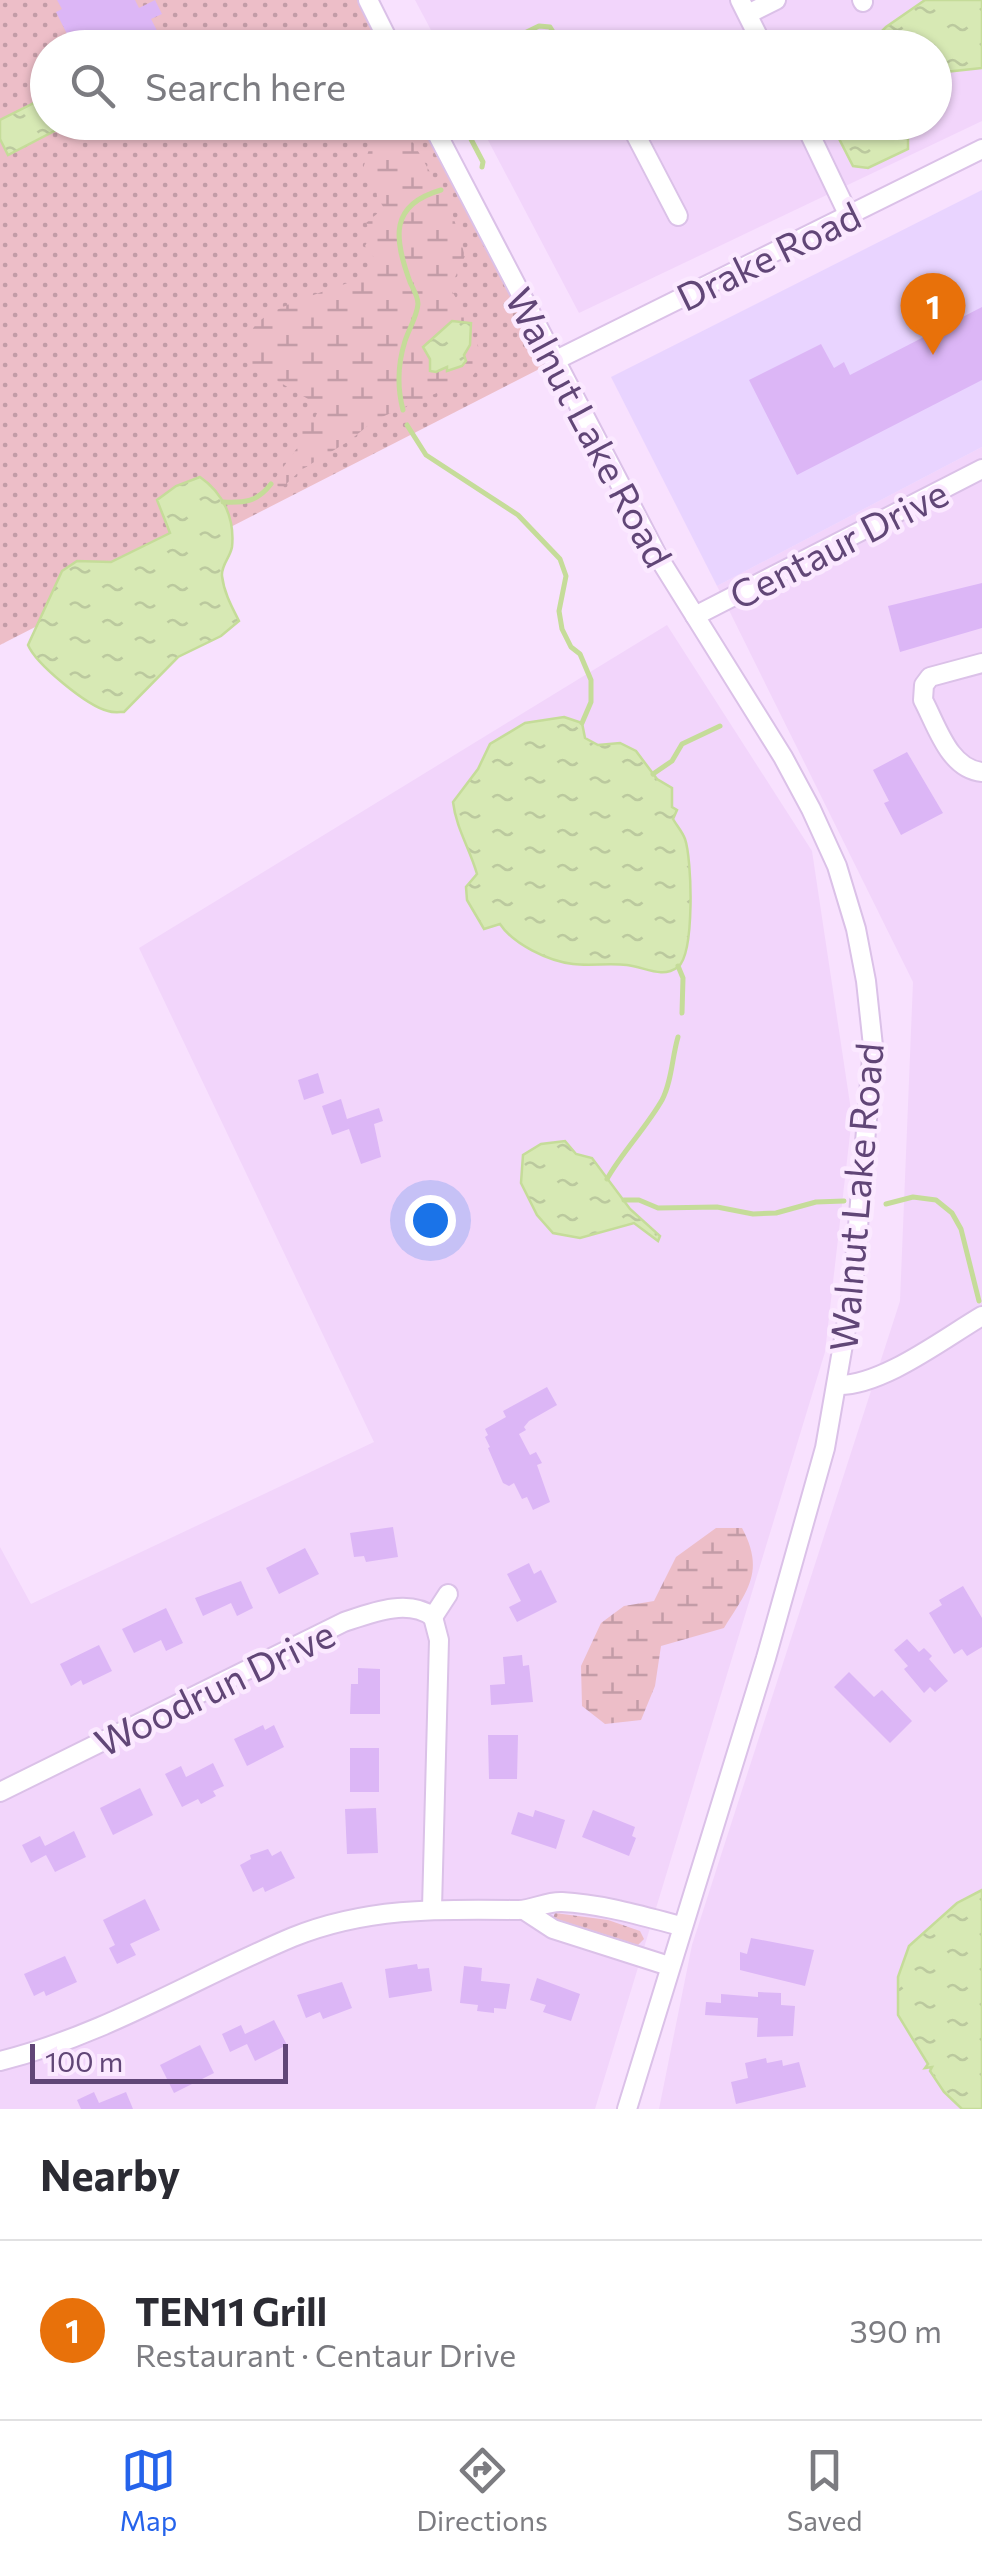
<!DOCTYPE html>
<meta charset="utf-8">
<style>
:root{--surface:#fff;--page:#f7f7f7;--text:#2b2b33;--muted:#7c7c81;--line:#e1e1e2;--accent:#2563eb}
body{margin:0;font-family:Commissioner,sans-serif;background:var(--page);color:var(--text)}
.scale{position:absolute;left:30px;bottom:25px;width:258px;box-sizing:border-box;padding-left:10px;border:5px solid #614677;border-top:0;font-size:28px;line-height:35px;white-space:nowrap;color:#614677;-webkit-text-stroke:8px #fbe9ff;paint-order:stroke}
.you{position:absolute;left:430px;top:1220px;width:35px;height:35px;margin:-25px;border:8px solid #fff;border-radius:50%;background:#1a73e8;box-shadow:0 0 0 15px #1a73e833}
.badge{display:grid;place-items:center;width:65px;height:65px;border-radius:50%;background:var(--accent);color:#fff;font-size:32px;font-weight:700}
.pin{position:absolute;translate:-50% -82px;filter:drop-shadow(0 2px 5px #0008)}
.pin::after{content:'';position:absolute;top:52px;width:35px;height:30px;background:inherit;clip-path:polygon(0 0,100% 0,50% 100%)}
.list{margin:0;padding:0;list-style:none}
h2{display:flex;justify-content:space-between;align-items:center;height:130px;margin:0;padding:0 40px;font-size:42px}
h2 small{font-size:32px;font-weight:400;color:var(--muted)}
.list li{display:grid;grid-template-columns:65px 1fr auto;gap:30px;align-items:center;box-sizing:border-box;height:180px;padding:0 40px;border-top:2px solid var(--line)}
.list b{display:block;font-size:38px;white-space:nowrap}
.list p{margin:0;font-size:32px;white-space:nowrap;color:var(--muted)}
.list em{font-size:32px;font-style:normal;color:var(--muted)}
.icon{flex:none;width:55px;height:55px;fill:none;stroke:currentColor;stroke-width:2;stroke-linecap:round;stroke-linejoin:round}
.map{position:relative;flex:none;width:982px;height:2109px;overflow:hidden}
.search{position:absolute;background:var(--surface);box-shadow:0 2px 8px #0004;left:30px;right:30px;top:30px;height:110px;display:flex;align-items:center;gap:25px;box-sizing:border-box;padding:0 35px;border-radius:55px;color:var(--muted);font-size:38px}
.sheet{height:310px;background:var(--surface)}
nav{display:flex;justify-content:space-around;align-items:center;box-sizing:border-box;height:140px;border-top:2px solid var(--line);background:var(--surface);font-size:28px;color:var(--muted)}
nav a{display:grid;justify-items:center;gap:5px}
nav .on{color:var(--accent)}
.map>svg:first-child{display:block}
.residential{fill:#f2d5fb}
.commercial{fill:#e9d4ff}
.grass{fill:url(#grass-dots)}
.wetland{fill:url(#wetland-marsh)}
.water{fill:url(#water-ripples);stroke:#c5dc99;stroke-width:2.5}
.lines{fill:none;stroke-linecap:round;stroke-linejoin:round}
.stream{stroke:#c5dc99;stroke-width:5}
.building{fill:#dcb6f6}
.minor-casing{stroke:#dbc1e8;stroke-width:22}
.minor{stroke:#fff;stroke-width:18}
.labels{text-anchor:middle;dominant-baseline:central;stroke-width:9;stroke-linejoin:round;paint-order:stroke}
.street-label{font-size:38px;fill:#614677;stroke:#fbe9ff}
</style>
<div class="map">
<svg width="982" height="2109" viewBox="0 0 982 2109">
<defs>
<pattern id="grass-dots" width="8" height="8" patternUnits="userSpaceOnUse" patternTransform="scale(2.5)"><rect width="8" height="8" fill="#edbec8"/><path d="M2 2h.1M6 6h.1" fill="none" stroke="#c39ca7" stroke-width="1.8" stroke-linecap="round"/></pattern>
<pattern id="wetland-marsh" width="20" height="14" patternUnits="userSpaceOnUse" patternTransform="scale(2.5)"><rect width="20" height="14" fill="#edbec8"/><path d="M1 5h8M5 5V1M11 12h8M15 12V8" fill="none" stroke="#c39ca7"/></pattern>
<pattern id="water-ripples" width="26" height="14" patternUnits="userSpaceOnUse" patternTransform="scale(2.5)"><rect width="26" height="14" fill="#d7e9b4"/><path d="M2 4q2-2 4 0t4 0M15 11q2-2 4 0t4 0" fill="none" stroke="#bbc99e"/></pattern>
</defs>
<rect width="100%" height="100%" fill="#f8e1fe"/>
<g class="residential">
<polygon points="415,0 982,0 982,121 579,313 479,123 934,122 934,48 440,47"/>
<polygon points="982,447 982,2109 659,2109 692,1945 900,1301 913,982 717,586"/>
<polygon points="667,625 812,851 852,1117 825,1352 595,2109 0,2109 0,1547 31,1604 374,1442 139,948"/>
</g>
<polygon class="commercial" points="982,190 982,447 717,586 611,377"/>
<g class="grass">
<polygon points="0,0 366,0 391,47 48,48 48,122 430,123 555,361 0,645"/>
<polygon points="555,1913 608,1920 640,1931 644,1939 638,1945 553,1918"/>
</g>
<g class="wetland">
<path d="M377 123H402L451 209 465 256 450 288 471 323 469 329 482 353 483 362 471 378 375 420 349 441 301 470 282 488 271 484 300 444V420L315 418 320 406 245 362C247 353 247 338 252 330 268 302 349 288 382 268L365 246 372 233 366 223 384 208 377 197 376 185 362 172Z"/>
<path d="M716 1528H742C765 1571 748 1590 724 1628L661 1646 655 1686 641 1720 605 1724 582 1706 581 1666 601 1623 624 1606 654 1601 676 1557Z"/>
</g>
<g class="water">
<polygon points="925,0 982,0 982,68 935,73 934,48 866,47 886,27"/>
<polygon points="44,98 47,105 48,122 57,123 60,128 8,155 0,139 0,120"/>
<polygon points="831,123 908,123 908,149 868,168 853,166"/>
<polygon points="452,321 471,323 470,345 464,355 466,361 462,366 447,371 447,367 436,372 430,371 430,359 423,347"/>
<path d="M200 477C223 493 235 518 232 547 230 558 221 565 222 576 224 593 232 607 239 621L221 636 178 657 124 712C119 712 113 713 108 711 87 706 36 664 28 645L62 571 77 561 111 562 170 533 157 500 176 486Z"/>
<path d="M564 717 582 723 585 738 598 745 620 743 636 751 657 779 672 788V807L677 810 673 819C677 826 682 831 685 839 692 859 695 953 678 967 662 979 645 967 627 965 609 963 590 966 573 964 548 961 513 944 500 924L484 929 467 900 466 887 477 874C470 849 456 828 453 802L478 769 490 744 525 723Z"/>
<polygon points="565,1141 576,1154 592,1158 630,1209 660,1236 658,1241 634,1223 580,1238 553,1233 537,1215 521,1183 523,1155 541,1144"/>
<polygon points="982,1890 982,2109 962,2109 944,2092 930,2071 932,2067 925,2068 928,2064 898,2015 898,1977 909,1946 957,1903"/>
</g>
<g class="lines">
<g class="stream">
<polyline points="494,48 539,26 550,27 563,48"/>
<polyline points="462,122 483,162 482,167"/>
<path d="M403 410C397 387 398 363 405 341 409 329 417 316 418 304 418 296 413 289 410 282 394 238 389 205 441 190"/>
<polyline points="407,425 426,455 518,515 560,559 566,576 559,611 562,629 571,647 580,654 591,680 591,702 582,723"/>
<path d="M223 502C245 503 257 502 271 484"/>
<polyline points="653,774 672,761 682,744 720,726"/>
<polyline points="678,966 683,978 682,1013"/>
<path d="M607 1179C623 1151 646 1128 662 1100 672 1081 672 1057 678 1037"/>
<polyline points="624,1200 639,1200 658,1208 717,1207 753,1214 776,1213 816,1202 844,1201"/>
<polyline points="886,1204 913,1197 936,1200 952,1213 961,1229 979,1301"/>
</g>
</g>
<g class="building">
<polygon points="57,0 135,0 139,8 155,0 162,14 151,19 166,48 74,48 56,12 62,9"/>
<polygon points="982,307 982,380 797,475 749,380 821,344 834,368 844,362 850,375"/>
<polygon points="982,583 982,628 900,652 888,606"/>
<polygon points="907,752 943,813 901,835 884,803 889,801 873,770"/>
<polygon points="318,1073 324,1093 304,1100 298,1080"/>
<polygon points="341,1099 347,1119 379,1108 383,1121 374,1124 381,1157 361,1164 349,1129 332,1135 322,1106"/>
<polygon points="547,1387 557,1405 529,1421 524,1427 526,1430 519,1434 530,1455 536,1452 542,1463 537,1465 550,1502 533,1510 527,1497 522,1499 514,1483 509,1486 503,1483 488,1448 490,1447 485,1437 488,1435 485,1429 506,1417 503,1411"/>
<polygon points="393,1527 398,1557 366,1562 364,1556 354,1557 350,1533"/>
<polygon points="305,1548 319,1574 279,1594 266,1568"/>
<polygon points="529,1563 534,1574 541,1570 557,1602 517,1622 509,1607 521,1601 507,1574"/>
<polygon points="241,1581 253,1608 237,1616 231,1603 203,1616 195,1598"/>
<polygon points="963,1586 982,1618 982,1647 967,1656 962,1649 954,1654 929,1613 942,1605 939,1600"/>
<polygon points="166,1608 183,1643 166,1651 161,1640 134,1653 122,1629"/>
<polygon points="907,1639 919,1652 924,1648 932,1656 929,1659 948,1681 935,1692 930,1687 924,1693 904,1669 908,1666 894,1650"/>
<polygon points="99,1645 112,1671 83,1685 81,1680 71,1686 60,1664"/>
<polygon points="522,1655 523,1666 529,1665 533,1702 491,1705 490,1685 505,1684 503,1657"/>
<polygon points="358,1668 380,1669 380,1714 350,1714 351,1684 358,1684"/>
<polygon points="849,1672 874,1697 882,1690 912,1721 890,1743 834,1687"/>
<polygon points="263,1725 265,1730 274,1725 284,1747 247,1766 234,1739"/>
<polygon points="488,1735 518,1735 517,1779 489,1779"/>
<rect x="350" y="1748" width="29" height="44"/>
<polygon points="213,1763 224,1786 213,1791 216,1796 201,1804 198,1799 182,1807 165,1774 181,1766 186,1777"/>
<polygon points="140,1788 153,1815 113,1835 100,1808"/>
<polygon points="376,1808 378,1853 347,1854 345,1809"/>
<polygon points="535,1810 565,1820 556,1849 511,1834 518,1812 533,1817"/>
<polygon points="593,1810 635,1827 632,1836 636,1838 629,1856 582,1837"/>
<polygon points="74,1831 86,1857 55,1872 46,1855 31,1863 22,1845 40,1836 45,1846"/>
<polygon points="268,1849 272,1856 281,1851 295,1878 265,1892 263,1887 253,1892 240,1865 251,1859 250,1855"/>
<polygon points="145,1899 160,1930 130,1944 136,1955 117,1964 109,1948 115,1945 103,1920"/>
<polygon points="751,1938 814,1950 805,1986 740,1970 740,1952 747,1954"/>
<polygon points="65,1956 77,1982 46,1996 44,1991 34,1996 24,1974"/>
<polygon points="417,1964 418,1969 429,1968 432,1991 389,1998 385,1969"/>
<polygon points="464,1966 482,1968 481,1981 510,1984 506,2009 494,2008 494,2013 477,2011 478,2005 460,2003"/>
<polygon points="537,1978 580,1994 571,2021 543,2012 546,2005 530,2000"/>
<polygon points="342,1982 352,2008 323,2019 320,2012 306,2018 297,1995"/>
<polygon points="758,1992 781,1993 781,2005 795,2006 793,2036 757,2037 758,2018 705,2015 706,2002 721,2003 721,1994 758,1997"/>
<polygon points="274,2020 287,2045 255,2061 247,2044 230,2052 222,2034 241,2025 245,2034"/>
<polygon points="200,2045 214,2073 174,2093 160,2065"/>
<polygon points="766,2058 767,2063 782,2060 783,2066 799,2062 806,2087 736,2104 731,2082 748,2078 745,2063"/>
<polygon points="94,2092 99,2103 126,2092 133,2109 81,2109 77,2100"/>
</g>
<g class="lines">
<defs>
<g id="minor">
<polyline points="368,0 392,48"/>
<polyline points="740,0 764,48"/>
<polyline points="862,0 863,2"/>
<polyline points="748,14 776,0"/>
<polyline points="431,122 657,555 783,757 811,809 837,866 856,929 866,981 873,1046 853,1287 825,1448 766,1658 627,2109"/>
<polyline points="629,122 678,216"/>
<polyline points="804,122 849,216"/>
<polyline points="554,361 982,149"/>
<polyline points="695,616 982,469"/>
<path d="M982 663 930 677 924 685 923 700C937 726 949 769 982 772"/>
<path d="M838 1385C882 1386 943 1339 982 1316"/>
<polyline points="433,1617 448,1594"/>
<path d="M0 1792 344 1622C371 1613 408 1598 433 1617"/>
<polyline points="432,1908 439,1640 433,1617"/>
<polyline points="524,1910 553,1929 669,1966"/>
<path d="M0 2061C105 2035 195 1978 293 1937 367 1907 440 1909 518 1910 533 1910 547 1901 562 1902 602 1904 642 1916 681 1926"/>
</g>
</defs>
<use href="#minor" class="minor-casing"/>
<use href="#minor" class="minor"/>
</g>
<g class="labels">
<g class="street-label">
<text transform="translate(768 255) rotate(-26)">Drake Road</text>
<text transform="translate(590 427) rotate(62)">Walnut Lake Road</text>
<text transform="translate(838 543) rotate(-27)">Centaur Drive</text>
<text transform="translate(855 1197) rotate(-85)">Walnut Lake Road</text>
<text transform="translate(214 1687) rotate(-26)">Woodrun Drive</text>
</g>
</g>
</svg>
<div class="scale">100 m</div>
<div class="you"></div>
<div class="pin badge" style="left:933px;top:355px;background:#e8710a">1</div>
<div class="search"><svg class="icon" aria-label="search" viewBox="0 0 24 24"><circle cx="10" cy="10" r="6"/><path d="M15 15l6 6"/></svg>Search here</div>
</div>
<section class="sheet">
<h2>Nearby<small></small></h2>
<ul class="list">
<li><span class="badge" style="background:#e8710a">1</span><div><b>TEN11 Grill</b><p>Restaurant · Centaur Drive</p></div><em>390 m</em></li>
</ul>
</section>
<nav>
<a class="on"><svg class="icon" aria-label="map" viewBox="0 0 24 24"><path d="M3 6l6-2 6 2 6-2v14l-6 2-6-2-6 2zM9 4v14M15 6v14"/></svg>Map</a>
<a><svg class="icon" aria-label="directions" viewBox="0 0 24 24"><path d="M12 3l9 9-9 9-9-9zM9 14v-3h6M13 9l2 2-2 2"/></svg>Directions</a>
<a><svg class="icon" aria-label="saved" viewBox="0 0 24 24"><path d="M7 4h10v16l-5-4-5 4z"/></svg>Saved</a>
</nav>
